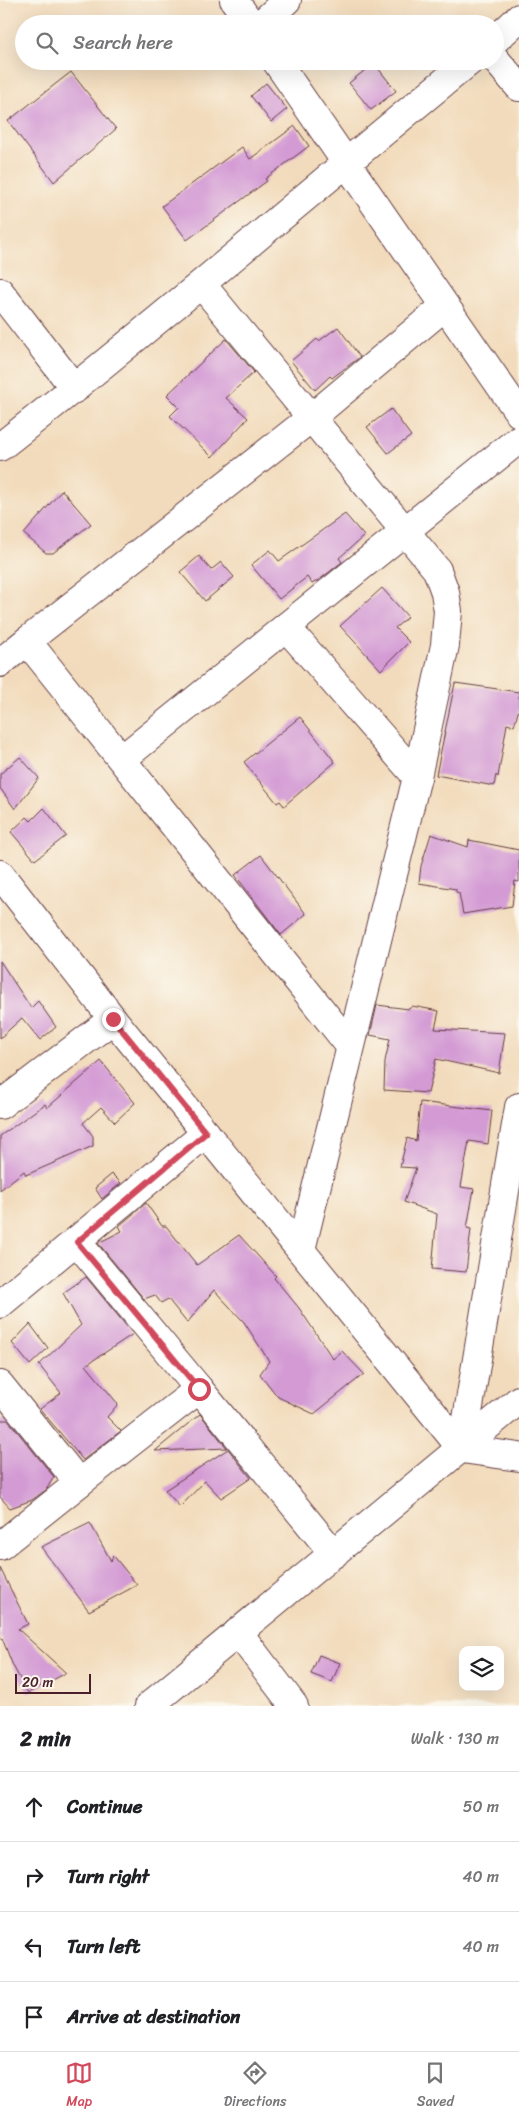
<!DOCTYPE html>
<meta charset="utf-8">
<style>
:root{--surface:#fff;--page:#f2f2f2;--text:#202124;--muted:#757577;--line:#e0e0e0;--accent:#d1495b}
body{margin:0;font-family:Sriracha,sans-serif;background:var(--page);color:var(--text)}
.controls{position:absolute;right:15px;bottom:15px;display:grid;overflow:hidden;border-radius:10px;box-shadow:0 5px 20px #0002}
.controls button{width:45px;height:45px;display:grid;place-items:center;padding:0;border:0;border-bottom:1px solid var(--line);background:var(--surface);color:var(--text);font:25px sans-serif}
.scale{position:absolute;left:15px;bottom:12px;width:76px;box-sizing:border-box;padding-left:5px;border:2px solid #4a1f2b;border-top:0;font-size:14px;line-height:18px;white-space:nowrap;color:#4a1f2b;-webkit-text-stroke:4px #fbf7ec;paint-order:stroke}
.stop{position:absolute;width:15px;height:15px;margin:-11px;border:4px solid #d1495b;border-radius:50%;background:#fff}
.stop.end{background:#d1495b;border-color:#fff;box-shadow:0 1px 5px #0008}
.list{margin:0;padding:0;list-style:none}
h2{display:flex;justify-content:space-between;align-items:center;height:65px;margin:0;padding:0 20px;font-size:21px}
h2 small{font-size:16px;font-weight:400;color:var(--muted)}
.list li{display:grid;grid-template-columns:32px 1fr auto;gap:15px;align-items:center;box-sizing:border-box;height:70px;padding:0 20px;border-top:1px solid var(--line)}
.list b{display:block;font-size:19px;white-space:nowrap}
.list em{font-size:16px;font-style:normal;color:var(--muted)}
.icon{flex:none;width:28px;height:28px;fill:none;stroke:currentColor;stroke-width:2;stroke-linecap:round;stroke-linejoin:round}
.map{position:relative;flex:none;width:519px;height:1706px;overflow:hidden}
.search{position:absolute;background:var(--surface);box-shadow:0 5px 20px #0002;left:15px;right:15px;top:15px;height:55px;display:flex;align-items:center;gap:12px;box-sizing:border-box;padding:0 18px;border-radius:28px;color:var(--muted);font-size:19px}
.sheet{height:345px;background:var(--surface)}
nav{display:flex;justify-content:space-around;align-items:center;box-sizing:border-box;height:70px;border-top:1px solid var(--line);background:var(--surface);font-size:14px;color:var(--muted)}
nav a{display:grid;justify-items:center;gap:2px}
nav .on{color:var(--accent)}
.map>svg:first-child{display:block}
.building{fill:#d39ad4}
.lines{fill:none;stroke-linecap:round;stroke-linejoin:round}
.minor-casing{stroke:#633b41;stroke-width:30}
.minor{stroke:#fff;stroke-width:28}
.route{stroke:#d1495b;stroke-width:6}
</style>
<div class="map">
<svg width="519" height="1706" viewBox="0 0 519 1706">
<rect width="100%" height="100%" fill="#fbf7ec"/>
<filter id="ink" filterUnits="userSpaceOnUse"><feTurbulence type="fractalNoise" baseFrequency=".02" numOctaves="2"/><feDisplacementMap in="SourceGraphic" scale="10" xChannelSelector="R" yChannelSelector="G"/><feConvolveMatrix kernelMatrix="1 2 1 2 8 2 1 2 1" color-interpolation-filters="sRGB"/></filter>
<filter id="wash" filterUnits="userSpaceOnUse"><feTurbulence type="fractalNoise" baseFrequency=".0096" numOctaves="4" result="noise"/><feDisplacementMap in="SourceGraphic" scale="20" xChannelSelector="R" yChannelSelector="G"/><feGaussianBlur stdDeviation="1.12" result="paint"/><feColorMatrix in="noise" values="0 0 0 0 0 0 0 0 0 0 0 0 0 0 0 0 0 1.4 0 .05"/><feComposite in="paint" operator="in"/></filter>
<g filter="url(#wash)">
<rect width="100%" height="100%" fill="#f2dbbc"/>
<g id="blocks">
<g class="building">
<polygon points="374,63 396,91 371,110 349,83"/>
<polygon points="71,72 116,129 54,182 8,121"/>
<polygon points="266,83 287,109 271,122 251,96"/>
<polygon points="295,126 309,146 265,179 267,181 187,240 162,206 242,147 250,159"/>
<polygon points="338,327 360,357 332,378 330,376 315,390 291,361 317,339 319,341"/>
<polygon points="226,339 254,372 226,398 248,418 212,457 170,416 179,407 167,395"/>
<polygon points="391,409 411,436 388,453 367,427"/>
<polygon points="62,490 91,524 53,553 46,553 24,534"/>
<polygon points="345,514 364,536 339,558 342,562 323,577 312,584 307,577 279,599 251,565 270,550 279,561"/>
<polygon points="199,556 211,570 221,562 234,577 205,601 180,572"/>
<polygon points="382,588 408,617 395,628 409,642 381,670 340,626"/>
<polygon points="455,683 519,692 519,709 514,726 507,724 498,777 496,775 494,786 436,775"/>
<polygon points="300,717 335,762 284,806 280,801 277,803 244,762"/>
<polygon points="20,757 39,778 15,809 0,788 0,774"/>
<polygon points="44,808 66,836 35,860 11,832 27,817 31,821"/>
<polygon points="431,834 468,847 469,840 519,850 519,882 515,881 512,906 463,914 459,893 456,892 456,889 419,883 421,866"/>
<polygon points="261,855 306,914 281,935 235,875"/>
<polygon points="0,961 31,1008 38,1001 56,1027 40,1040 22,1018 0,1038"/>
<polygon points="377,1005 409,1009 412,1006 439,1011 435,1029 505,1033 499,1073 436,1059 428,1093 384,1090 385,1061 390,1039 370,1035"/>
<polygon points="101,1061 135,1103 115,1122 101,1107 83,1123 93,1136 93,1146 26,1175 24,1171 0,1190 0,1136 45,1104 47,1108"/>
<polygon points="420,1102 492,1111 488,1144 469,1141 461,1187 474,1189 467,1228 471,1229 466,1272 432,1269 437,1214 404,1202 416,1168 400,1167 407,1138 416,1141"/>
<polygon points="112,1174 121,1183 102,1199 95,1188"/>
<polygon points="146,1203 162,1226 166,1226 197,1265 239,1235 276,1276 274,1278 299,1308 333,1359 342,1351 364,1374 314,1414 278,1397 260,1374 269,1361 244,1322 214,1290 187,1323 168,1299 161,1303 155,1295 144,1299 98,1243 122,1231 119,1226"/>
<polygon points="86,1277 133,1334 86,1365 118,1404 107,1417 121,1431 83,1460 40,1409 61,1393 39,1365 81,1325 63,1293"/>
<polygon points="30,1324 48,1348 30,1365 12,1343"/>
<polygon points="200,1414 227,1448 155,1451"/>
<polygon points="0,1420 8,1420 54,1477 46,1490 32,1500 10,1508 0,1497"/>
<polygon points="228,1449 251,1478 221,1498 205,1481 180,1507 165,1490"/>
<polygon points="90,1523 111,1561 113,1555 137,1585 89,1611 41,1547"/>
<polygon points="0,1568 28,1624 18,1629 66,1673 28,1693 13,1666 2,1638 0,1639"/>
<polygon points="319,1655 340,1663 332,1682 311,1674"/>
</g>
</g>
</g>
<g filter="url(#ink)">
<use href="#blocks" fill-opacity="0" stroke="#633b41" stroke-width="1"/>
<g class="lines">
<defs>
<g id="minor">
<polyline points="234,0 251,24"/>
<polyline points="261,24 287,0"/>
<polyline points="495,40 519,18"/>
<polyline points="495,59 519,87"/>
<polyline points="276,61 519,413"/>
<polyline points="202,285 437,570 445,592 448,611 445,645 417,777 301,1250"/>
<polyline points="0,292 75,389"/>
<path d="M0 447C160 322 312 189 470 61"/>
<polyline points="286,627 417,777"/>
<polyline points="0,663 27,641"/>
<polyline points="122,759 519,439"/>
<polyline points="0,874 113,1019 462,1449 519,1457"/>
<polyline points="350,1046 27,641 311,418 445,306"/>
<polyline points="0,1105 113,1019"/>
<polyline points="77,1242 199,1389 79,1483"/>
<polyline points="0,1304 206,1133"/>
<polyline points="0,1385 79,1483 0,1546"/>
<polyline points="199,1389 334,1554"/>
<polyline points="462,1449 519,1107"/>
<polyline points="238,1632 294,1706"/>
<polyline points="149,1706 519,1400"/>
</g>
</defs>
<use href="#minor" class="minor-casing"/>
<use href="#minor" class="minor"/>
</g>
</g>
<g class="lines" filter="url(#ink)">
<polyline class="route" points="113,1019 206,1133 77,1242 199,1389"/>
</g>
</svg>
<div class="controls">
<button><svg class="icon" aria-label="layers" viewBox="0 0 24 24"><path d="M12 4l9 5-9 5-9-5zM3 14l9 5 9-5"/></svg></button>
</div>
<div class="scale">20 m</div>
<div class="stop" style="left:199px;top:1389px"></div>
<div class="stop end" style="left:113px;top:1019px"></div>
<div class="search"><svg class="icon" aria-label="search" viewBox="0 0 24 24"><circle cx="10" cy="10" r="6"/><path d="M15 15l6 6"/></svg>Search here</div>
</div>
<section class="sheet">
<h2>2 min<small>Walk · 130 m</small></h2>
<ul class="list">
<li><svg class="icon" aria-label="ahead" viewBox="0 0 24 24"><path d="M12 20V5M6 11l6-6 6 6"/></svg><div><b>Continue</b></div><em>50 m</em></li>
<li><svg class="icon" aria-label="right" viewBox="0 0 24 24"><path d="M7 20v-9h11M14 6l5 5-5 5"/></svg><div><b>Turn right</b></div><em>40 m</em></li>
<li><svg class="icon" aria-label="left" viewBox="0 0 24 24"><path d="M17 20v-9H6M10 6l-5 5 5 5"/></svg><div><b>Turn left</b></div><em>40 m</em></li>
<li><svg class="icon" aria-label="arrive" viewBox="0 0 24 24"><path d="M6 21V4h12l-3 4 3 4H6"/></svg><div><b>Arrive at destination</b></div></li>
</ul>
</section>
<nav>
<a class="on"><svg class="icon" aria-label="map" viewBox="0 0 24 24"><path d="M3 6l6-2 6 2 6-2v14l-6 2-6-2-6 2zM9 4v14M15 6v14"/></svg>Map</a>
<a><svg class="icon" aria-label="directions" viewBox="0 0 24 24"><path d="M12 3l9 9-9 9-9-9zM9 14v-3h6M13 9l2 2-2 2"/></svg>Directions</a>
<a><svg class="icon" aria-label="saved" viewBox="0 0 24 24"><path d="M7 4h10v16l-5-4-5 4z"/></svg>Saved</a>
</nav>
